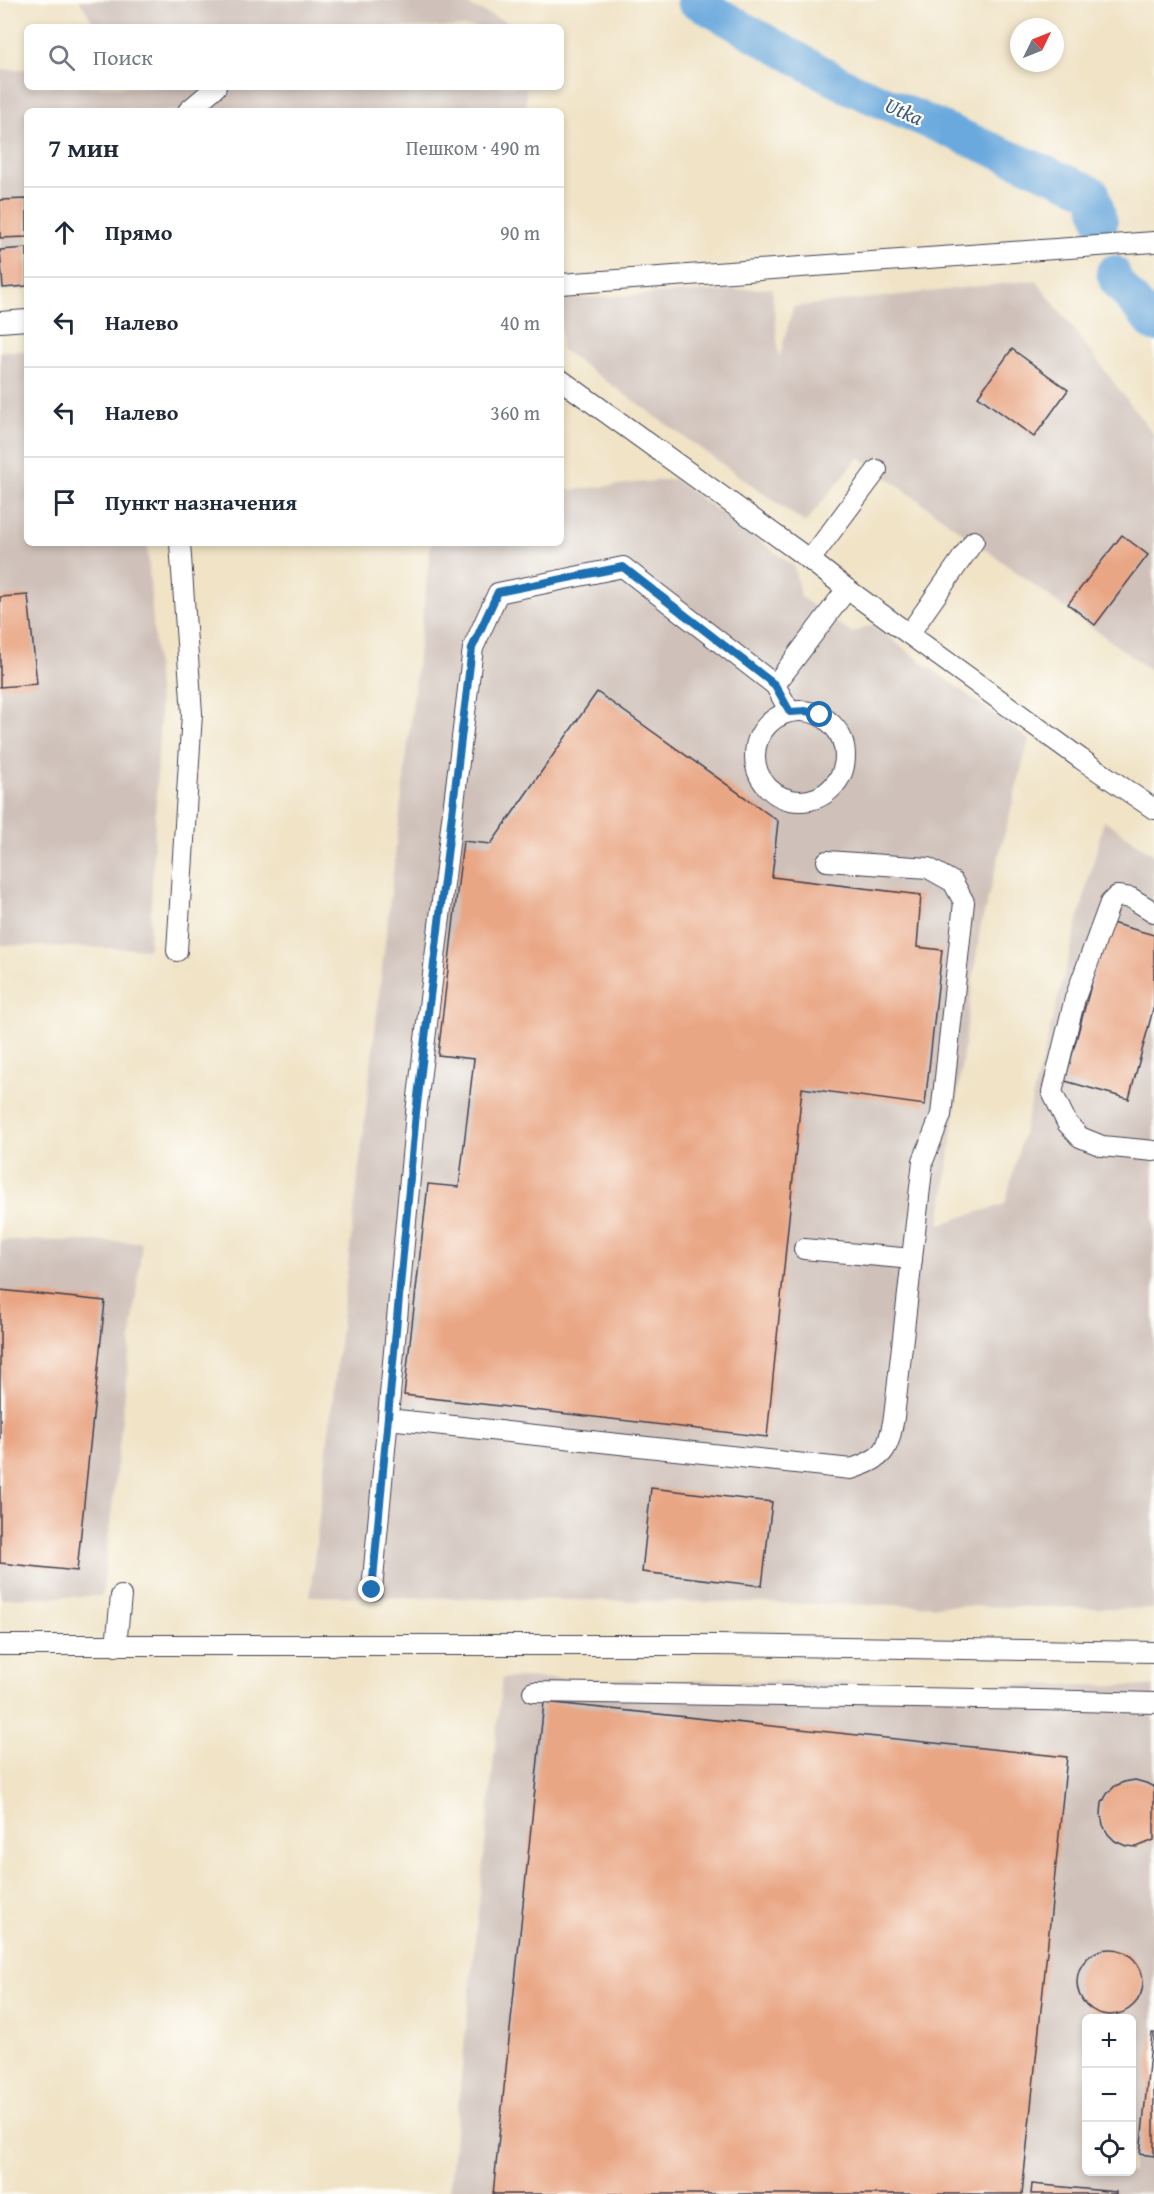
<!DOCTYPE html>
<html lang="ru">
<meta charset="utf-8">
<style>
:root{--surface:#fff;--page:#f2f2f3;--text:#1f2937;--muted:#747a83;--line:#e0e1e3}
body{margin:0;font-family:"Gentium Book Plus",serif;background:var(--page);color:var(--text)}
.controls{position:absolute;right:18px;bottom:18px;display:grid;overflow:hidden;border-radius:9px;box-shadow:0 3px 9px #0003}
.controls button{width:54px;height:54px;display:grid;place-items:center;padding:0;border:0;border-bottom:2px solid var(--line);background:var(--surface);color:var(--text);font:30px sans-serif}
.compass{position:absolute;left:1010px;top:18px;width:54px;height:54px;border-radius:50%;background:var(--surface);box-shadow:0 3px 9px #0003;rotate:47deg}
.stop{position:absolute;width:18px;height:18px;margin:-14px;border:4px solid #1f6fb2;border-radius:50%;background:#fff}
.stop.end{background:#1f6fb2;border-color:#fff;box-shadow:0 2px 6px #0008}
.list{margin:0;padding:0;list-style:none}
h2{display:flex;justify-content:space-between;align-items:center;height:78px;margin:0;padding:0 24px;font-size:26px}
h2 small{font-size:20px;font-weight:400;color:var(--muted)}
.list li{display:grid;grid-template-columns:39px 1fr auto;gap:18px;align-items:center;box-sizing:border-box;height:90px;padding:0 24px;border-top:2px solid var(--line)}
.list b{display:block;font-size:22px;white-space:nowrap}
.list em{font-size:20px;font-style:normal;color:var(--muted)}
.icon{flex:none;width:33px;height:33px;fill:none;stroke:currentColor;stroke-width:2;stroke-linecap:round;stroke-linejoin:round}
.map{position:relative;flex:none;width:1154px;height:2194px;overflow:hidden}
.search{position:absolute;background:var(--surface);box-shadow:0 3px 9px #0003;left:24px;top:24px;width:540px;height:66px;display:flex;align-items:center;gap:15px;box-sizing:border-box;padding:0 21px;border-radius:9px;color:var(--muted);font-size:22px}
.panel{position:absolute;background:var(--surface);box-shadow:0 3px 9px #0003;left:24px;top:108px;width:540px;height:438px;border-radius:9px}
.map>svg:first-child{display:block}
.industrial{fill:#cfc1ba;fill-rule:evenodd}
.lines{fill:none;stroke-linecap:round;stroke-linejoin:round}
.river{stroke:#6ba9dd;stroke-width:34}
.building{fill:#e9a684}
.minor-casing{stroke:#413f50;stroke-width:22}
.minor{stroke:#fff;stroke-width:20}
.route{stroke:#1f6fb2;stroke-width:8}
.labels{text-anchor:middle;dominant-baseline:central;stroke-width:4.5;stroke-linejoin:round;paint-order:stroke}
.water-label{font-size:21px;font-style:italic;fill:#3f587c;stroke:#fdfcf7}
</style>
<div class="map">
<svg width="1154" height="2194" viewBox="0 0 1154 2194">
<rect width="100%" height="100%" fill="#fdfcf7"/>
<filter id="ink" filterUnits="userSpaceOnUse"><feTurbulence type="fractalNoise" baseFrequency=".0167" numOctaves="2"/><feDisplacementMap in="SourceGraphic" scale="12" xChannelSelector="R" yChannelSelector="G"/><feConvolveMatrix kernelMatrix="1 2 1 2 8 2 1 2 1" color-interpolation-filters="sRGB"/></filter>
<filter id="wash" filterUnits="userSpaceOnUse"><feTurbulence type="fractalNoise" baseFrequency=".008" numOctaves="4" result="noise"/><feDisplacementMap in="SourceGraphic" scale="24" xChannelSelector="R" yChannelSelector="G"/><feGaussianBlur stdDeviation="1.35" result="paint"/><feColorMatrix in="noise" values="0 0 0 0 0 0 0 0 0 0 0 0 0 0 0 0 0 1.4 0 .05"/><feComposite in="paint" operator="in"/></filter>
<g filter="url(#wash)">
<rect width="100%" height="100%" fill="#f0e3c6"/>
<g class="industrial">
<polygon points="79,0 456,0 518,27 96,27"/>
<polygon points="27,69 27,87 526,87 526,111 27,111 27,289 0,291 0,70"/>
<polygon points="1036,280 1154,435 1154,673 859,457 805,523 561,349 561,299 772,288 779,358 793,307"/>
<polygon points="0,351 27,351 27,543 147,543 160,715 149,949 0,945"/>
<polygon points="674,479 794,566 801,597 851,633 872,625 1029,740 980,929 940,1224 1005,1204 1104,820 1154,855 1154,1609 310,1596 431,543 561,543 561,491"/>
<polygon points="0,1240 142,1242 102,1596 0,1598"/>
<path d="M502 1678 1154 1686V2194H449ZM1086 2018H1132V2172H1086Z"/>
</g>
<g class="lines">
<g class="river">
<polyline points="693,0 848,87 1093,193 1101,223"/>
<polyline points="1113,272 1116,281 1154,325"/>
</g>
</g>
<g id="blocks">
<g class="building">
<polygon points="27,199 27,237 0,238 0,200"/>
<polygon points="27,248 27,286 3,288 0,250"/>
<polygon points="1012,349 1068,390 1034,437 978,396"/>
<polygon points="1122,535 1148,555 1095,625 1068,604"/>
<polygon points="28,595 37,684 0,687 0,597"/>
<polygon points="597,692 778,821 772,877 921,895 917,947 942,950 925,1105 802,1088 767,1437 404,1395 428,1184 459,1187 474,1059 438,1055 463,841 491,844"/>
<polygon points="1108,922 1154,935 1154,1006 1129,1099 1065,1081"/>
<polygon points="0,1290 105,1301 77,1571 0,1563"/>
<polygon points="651,1488 772,1502 762,1586 642,1572"/>
<polygon points="544,1702 1067,1757 1022,2194 493,2194"/>
<polygon points="1135,1780 1146,1783 1154,1787 1154,1840 1137,1847 1126,1846 1115,1841 1108,1834 1103,1825 1101,1814 1102,1803 1107,1794 1115,1786 1124,1782"/>
<circle cx="1110" cy="1982" r="33"/>
<polygon points="1152,2033 1154,2033 1154,2156 1140,2154"/>
<polygon points="1032,2184 1116,2192 1116,2194 1031,2194"/>
</g>
</g>
</g>
<g filter="url(#ink)">
<use href="#blocks" fill-opacity="0" stroke="#413f50" stroke-width="1.5"/>
<g class="lines">
<defs>
<g id="minor">
<polyline points="188,111 216,87"/>
<polyline points="561,284 1154,242"/>
<polyline points="0,322 27,320"/>
<polyline points="561,380 810,560 847,589 1081,759 1154,809"/>
<polyline points="810,560 877,470"/>
<polyline points="909,634 974,541"/>
<polyline points="775,685 847,589"/>
<circle cx="800" cy="756" r="45"/>
<polyline points="1154,912 1131,898 1117,896 1110,903 1075,998 1052,1092 1067,1123 1080,1137 1102,1146 1154,1151"/>
<polyline points="177,951 192,714 180,543"/>
<polyline points="804,1249 912,1259"/>
<path d="M388 1419 851 1469C885 1458 888 1451 894 1417L923 1161 941 1115 964 902 953 882 928 868 827 861"/>
<polyline points="372,1590 416,1113 473,648 498,593 623,567 775,685 790,712"/>
<polyline points="0,1645 717,1645 1154,1652"/>
<polyline points="116,1646 121,1596"/>
<polyline points="533,1692 1039,1700 1154,1703"/>
</g>
</defs>
<use href="#minor" class="minor-casing"/>
<use href="#minor" class="minor"/>
</g>
</g>
<g class="lines" filter="url(#ink)">
<polyline class="route" points="372,1590 416,1113 472,648 498,592 623,567 775,685 790,712 806,711 820,715"/>
</g>
<g class="labels">
<g class="water-label">
<text transform="translate(904 111) rotate(24)">Utka</text>
</g>
</g>
</svg>
<div class="controls">
<button>+</button>
<button>−</button>
<button><svg class="icon" aria-label="locate" viewBox="0 0 24 24"><circle cx="12" cy="12" r="6"/><path d="M12 2v4M12 18v4M2 12h4M18 12h4"/></svg></button>
</div>
<svg class="compass" viewBox="-18 -18 36 36"><path d="M0-13l5 13h-10z" fill="#e53935"/><path d="M0 13l5-13h-10z" fill="#747a83"/></svg>
<div class="stop" style="left:820px;top:715px"></div>
<div class="stop end" style="left:372px;top:1590px"></div>
<div class="search"><svg class="icon" aria-label="search" viewBox="0 0 24 24"><circle cx="10" cy="10" r="6"/><path d="M15 15l6 6"/></svg>Поиск</div>
<section class="panel">
<h2>7 мин<small>Пешком · 490 m</small></h2>
<ul class="list">
<li><svg class="icon" aria-label="ahead" viewBox="0 0 24 24"><path d="M12 20V5M6 11l6-6 6 6"/></svg><div><b>Прямо</b></div><em>90 m</em></li>
<li><svg class="icon" aria-label="left" viewBox="0 0 24 24"><path d="M17 20v-9H6M10 6l-5 5 5 5"/></svg><div><b>Налево</b></div><em>40 m</em></li>
<li><svg class="icon" aria-label="left" viewBox="0 0 24 24"><path d="M17 20v-9H6M10 6l-5 5 5 5"/></svg><div><b>Налево</b></div><em>360 m</em></li>
<li><svg class="icon" aria-label="arrive" viewBox="0 0 24 24"><path d="M6 21V4h12l-3 4 3 4H6"/></svg><div><b>Пункт назначения</b></div></li>
</ul>
</section>
</div>
